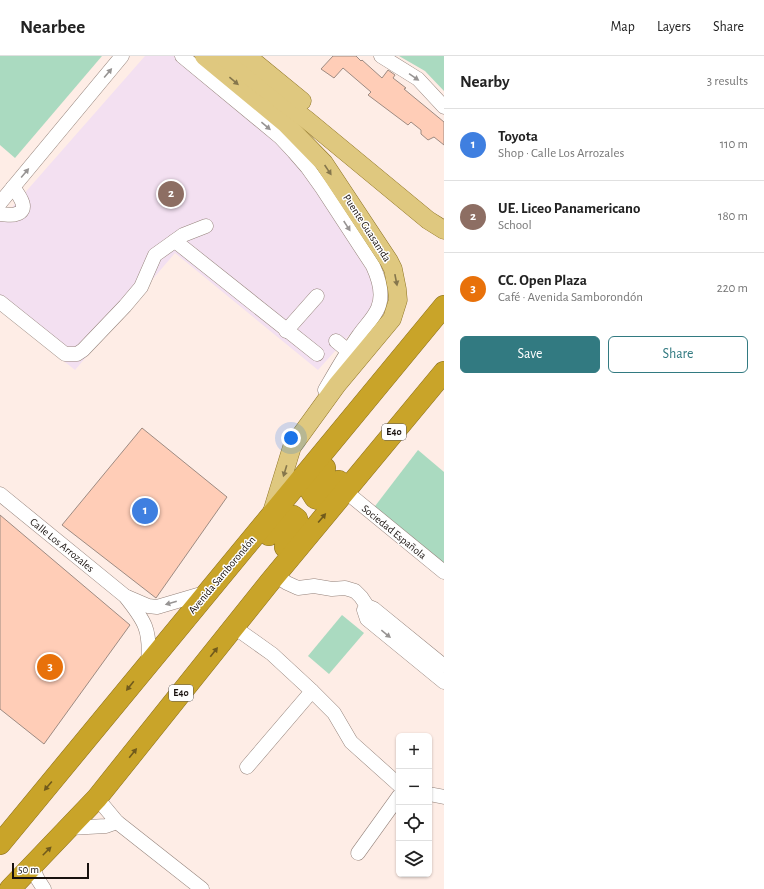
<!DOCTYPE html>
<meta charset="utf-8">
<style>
:root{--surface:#fff;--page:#f6f6f6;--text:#222;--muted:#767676;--line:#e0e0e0;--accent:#327a81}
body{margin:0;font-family:"Alegreya Sans",sans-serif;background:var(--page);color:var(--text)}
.controls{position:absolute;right:12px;bottom:12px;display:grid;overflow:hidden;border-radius:6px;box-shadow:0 1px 3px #0004}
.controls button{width:36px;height:36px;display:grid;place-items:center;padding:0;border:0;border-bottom:1px solid var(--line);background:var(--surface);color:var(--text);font:20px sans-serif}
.scale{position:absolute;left:12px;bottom:10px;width:77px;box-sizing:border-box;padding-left:4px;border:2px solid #18110e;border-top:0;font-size:11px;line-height:14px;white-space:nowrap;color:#18110e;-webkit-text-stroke:3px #fefefe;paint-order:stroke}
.you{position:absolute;left:291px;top:382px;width:14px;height:14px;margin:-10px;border:3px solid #fff;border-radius:50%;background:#1a73e8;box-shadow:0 0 0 6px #1a73e833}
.badge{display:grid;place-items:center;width:26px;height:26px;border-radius:50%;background:var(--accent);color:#fff;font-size:13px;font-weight:700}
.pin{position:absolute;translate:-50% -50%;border:2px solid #fff;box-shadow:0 1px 4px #0006}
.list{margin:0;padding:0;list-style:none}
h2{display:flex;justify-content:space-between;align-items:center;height:52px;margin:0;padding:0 16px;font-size:17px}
h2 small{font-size:13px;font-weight:400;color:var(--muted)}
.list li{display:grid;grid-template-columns:26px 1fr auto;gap:12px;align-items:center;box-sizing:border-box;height:72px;padding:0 16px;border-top:1px solid var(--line)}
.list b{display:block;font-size:15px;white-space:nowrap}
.list p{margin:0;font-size:13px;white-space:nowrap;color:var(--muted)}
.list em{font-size:13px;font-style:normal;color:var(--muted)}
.actions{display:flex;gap:8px;padding:12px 16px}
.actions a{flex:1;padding:9px 0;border:1px solid var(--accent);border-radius:6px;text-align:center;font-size:14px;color:var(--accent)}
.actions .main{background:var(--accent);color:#fff}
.icon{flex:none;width:22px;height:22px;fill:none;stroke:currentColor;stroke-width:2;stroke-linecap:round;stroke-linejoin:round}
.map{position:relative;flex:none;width:444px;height:833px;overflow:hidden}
header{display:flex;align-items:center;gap:24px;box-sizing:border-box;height:56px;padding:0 20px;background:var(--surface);border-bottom:1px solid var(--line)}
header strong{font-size:19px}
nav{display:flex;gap:22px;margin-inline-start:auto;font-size:14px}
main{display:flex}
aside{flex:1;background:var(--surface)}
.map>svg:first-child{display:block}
.education{fill:#f3e0f1}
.green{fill:#aadac0}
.building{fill:#ffcdb7;stroke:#9e8b82}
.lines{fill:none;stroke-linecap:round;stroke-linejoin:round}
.minor-casing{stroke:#95837b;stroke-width:15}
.major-casing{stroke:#8b7120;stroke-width:19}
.highway-casing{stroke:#8b7120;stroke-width:22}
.minor{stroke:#fff;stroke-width:14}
.major{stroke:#dfc87f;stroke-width:18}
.highway{stroke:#c9a429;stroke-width:21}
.oneway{fill:#979493}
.oneway2{fill:#85764c}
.oneway3{fill:#705a1c}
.labels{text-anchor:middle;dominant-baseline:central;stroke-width:3;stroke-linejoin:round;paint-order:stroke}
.shield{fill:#fefefe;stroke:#5d5856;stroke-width:1}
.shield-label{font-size:10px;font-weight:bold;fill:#18110e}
.street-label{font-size:11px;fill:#18110e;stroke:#fefefe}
</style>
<header>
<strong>Nearbee</strong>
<nav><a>Map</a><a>Layers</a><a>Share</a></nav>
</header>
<main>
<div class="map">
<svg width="444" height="833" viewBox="0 0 444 833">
<rect width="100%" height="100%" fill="#feede6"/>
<polygon class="education" points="145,0 174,0 282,90 306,118 368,216 373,230 373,242 370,256 318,314 175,197 75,314 0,254 0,165"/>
<g class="green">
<polygon points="0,0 102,0 15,102 0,89"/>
<polygon points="399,0 444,0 444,35 425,15"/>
<polygon points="418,394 444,416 444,520 369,458"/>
<polygon points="342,559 364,577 329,618 308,600"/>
</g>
<g class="building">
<polygon points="333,0 356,0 361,5 362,4 382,22 388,14 395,19 393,22 406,32 404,33 444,66 444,89 434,81 428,84 421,78 421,74 411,66 408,69 368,39 371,36 343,12 334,22 321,13"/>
<polygon points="142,372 227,441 156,542 62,469"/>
<polygon points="0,459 130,569 44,688 0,653"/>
</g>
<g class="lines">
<defs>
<g id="minor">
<path d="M182 0 280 81 294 96 307 111 322 132 373 210C379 223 384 238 378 252 374 262 365 270 359 279 346 297 336 315 325 334"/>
<polyline points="381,0 418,23 444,51"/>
<polyline points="0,147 122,0"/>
<path d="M0 158C5 158 12 160 16 158 31 154 18 138 13 131"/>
<polyline points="175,185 317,298"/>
<polyline points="0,246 65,298 77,298 83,294 125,250 141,231 155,199 183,179 206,170"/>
<polyline points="286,275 317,240"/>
<polyline points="336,285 348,295"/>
<polyline points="345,435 444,516"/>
<path d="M0 438 125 540C145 565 151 574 148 607"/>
<polyline points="275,519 287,527 298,532 314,530 332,533 345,532 355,535 361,541 367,550 374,553 444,610"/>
<polyline points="127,541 148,550 157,551 208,536"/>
<polyline points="367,550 364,554 367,563 444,626"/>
<polyline points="234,571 272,598 312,635 334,657 351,686 399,729"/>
<polyline points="247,711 312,635"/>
<polyline points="429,738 444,741"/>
<polyline points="97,742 117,766 202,833"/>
<polyline points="69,772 106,770 117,766"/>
<polyline points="358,797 399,740"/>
<polyline points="32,810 37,822 44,833"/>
</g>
<g id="major">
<polyline points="204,0 285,67 324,107 389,205 393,213 397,233 398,244 392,263 337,329 292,391 272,456"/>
<polyline points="223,0 307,64 428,164 444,174"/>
<polyline points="247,0 302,45"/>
</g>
<g id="highway">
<path d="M325 412 311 430 310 434 315 442C325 446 333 432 339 425"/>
<polyline points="269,479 287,461 293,460 297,463 299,470 285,491"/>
<polyline points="0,788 444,250"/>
<polyline points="10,833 97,742 269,527 444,316"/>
</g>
</defs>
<use href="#minor" class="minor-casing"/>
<use href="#major" class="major-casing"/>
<use href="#highway" class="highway-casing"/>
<use href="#minor" class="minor"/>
<use href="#major" class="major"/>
<use href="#highway" class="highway"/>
</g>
<defs><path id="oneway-solid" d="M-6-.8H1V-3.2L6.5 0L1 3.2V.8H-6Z"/></defs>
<g class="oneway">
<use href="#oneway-solid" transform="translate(108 17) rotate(-50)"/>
<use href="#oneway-solid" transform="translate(414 21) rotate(34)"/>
<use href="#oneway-solid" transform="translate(266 70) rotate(40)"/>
<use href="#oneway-solid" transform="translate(25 117) rotate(-50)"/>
<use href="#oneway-solid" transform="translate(347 170) rotate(57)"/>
<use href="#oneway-solid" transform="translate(171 547) rotate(164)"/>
<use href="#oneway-solid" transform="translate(386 578) rotate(39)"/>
</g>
<g class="oneway2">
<use href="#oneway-solid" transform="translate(234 25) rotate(40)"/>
<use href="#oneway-solid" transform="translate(328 114) rotate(56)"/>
<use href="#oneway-solid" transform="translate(396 224) rotate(79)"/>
<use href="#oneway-solid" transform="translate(285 415) rotate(107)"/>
</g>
<g class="oneway3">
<use href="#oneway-solid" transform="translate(322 462) rotate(-50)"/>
<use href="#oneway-solid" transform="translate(214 596) rotate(-52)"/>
<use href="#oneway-solid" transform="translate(130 630) rotate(129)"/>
<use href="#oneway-solid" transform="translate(133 697) rotate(-51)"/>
<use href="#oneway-solid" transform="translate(48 730) rotate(130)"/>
<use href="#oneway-solid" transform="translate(47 795) rotate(-45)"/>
</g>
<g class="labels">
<g class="shield">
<rect x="382" y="368" width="24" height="16" rx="3"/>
<rect x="169" y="629" width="24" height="16" rx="3"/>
</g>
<g class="shield-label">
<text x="394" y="376">E40</text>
<text x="181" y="637">E40</text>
</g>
<g class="street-label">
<text transform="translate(367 172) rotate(57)">Puente Guasamda</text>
<text transform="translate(394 476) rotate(39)">Sociedad Española</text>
<text transform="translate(62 489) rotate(39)">Calle Los Arrozales</text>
<text transform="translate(222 519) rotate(-50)">Avenida Samborondón</text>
</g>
</g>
</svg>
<div class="controls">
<button>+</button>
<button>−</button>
<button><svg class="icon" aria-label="locate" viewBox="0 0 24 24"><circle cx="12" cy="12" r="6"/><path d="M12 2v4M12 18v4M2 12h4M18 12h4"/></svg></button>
<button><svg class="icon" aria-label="layers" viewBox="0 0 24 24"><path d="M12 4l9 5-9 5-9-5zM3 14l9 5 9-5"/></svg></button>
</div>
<div class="scale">50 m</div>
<div class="you"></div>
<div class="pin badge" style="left:145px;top:455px;background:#3f7fe0">1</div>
<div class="pin badge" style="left:171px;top:138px;background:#8d6e63">2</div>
<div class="pin badge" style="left:50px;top:611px;background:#e8710a">3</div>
</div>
<aside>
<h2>Nearby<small>3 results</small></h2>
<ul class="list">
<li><span class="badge" style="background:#3f7fe0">1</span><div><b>Toyota</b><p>Shop · Calle Los Arrozales</p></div><em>110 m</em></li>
<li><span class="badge" style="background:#8d6e63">2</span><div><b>UE. Liceo Panamericano</b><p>School</p></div><em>180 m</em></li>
<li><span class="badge" style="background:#e8710a">3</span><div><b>CC. Open Plaza</b><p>Café · Avenida Samborondón</p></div><em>220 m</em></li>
</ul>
<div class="actions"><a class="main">Save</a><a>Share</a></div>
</aside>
</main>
